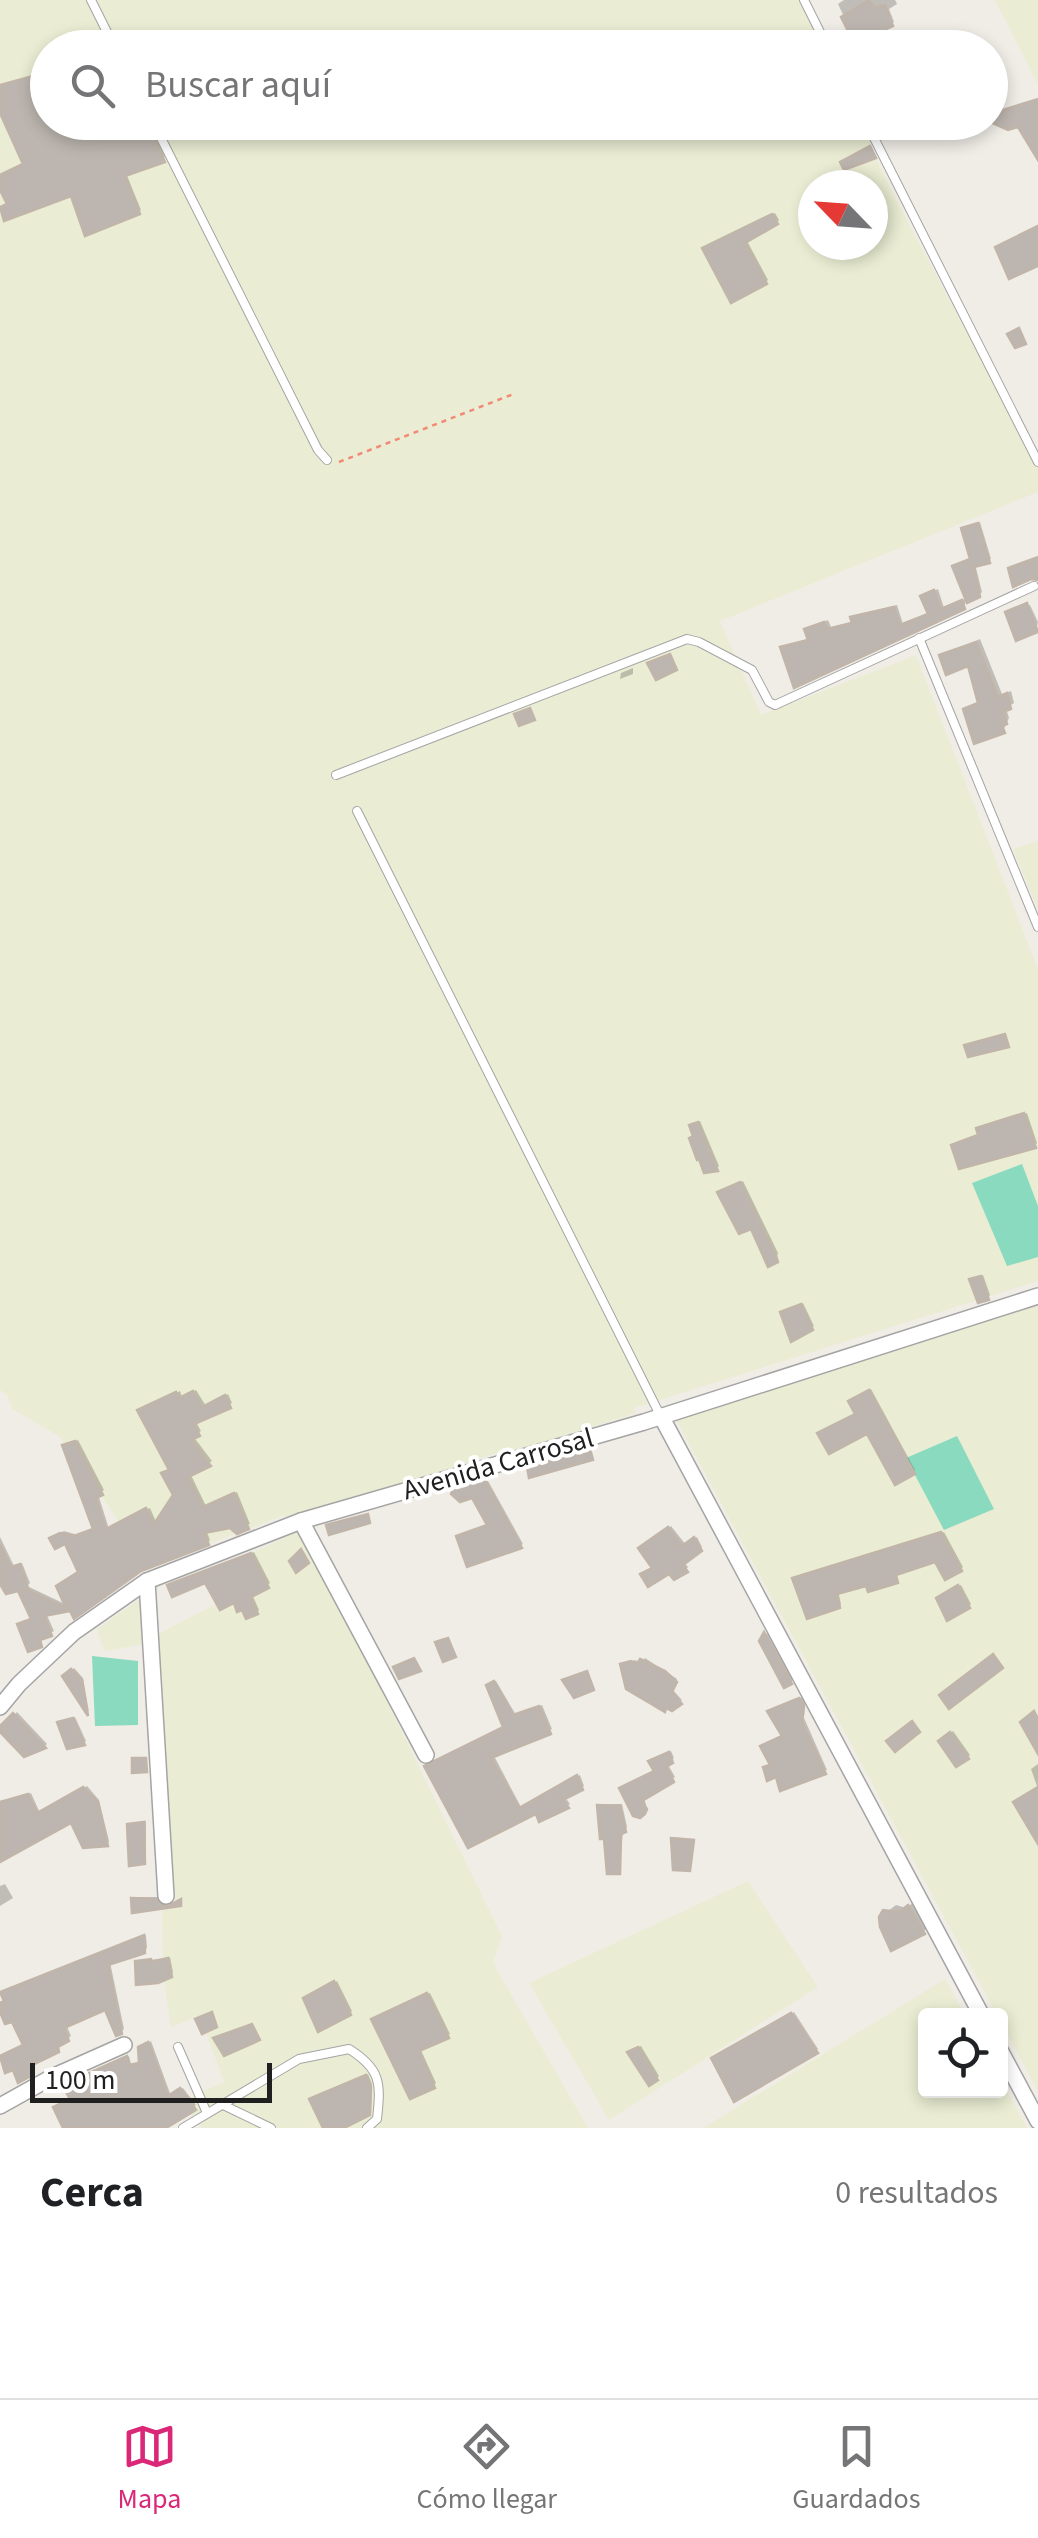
<!DOCTYPE html>
<html lang="es">
<meta charset="utf-8">
<style>
:root{--surface:#fff;--page:#f2f2f2;--text:#202124;--muted:#757577;--line:#e0e0e0;--accent:#db2777}
body{margin:0;font-family:"Source Sans 3",sans-serif;background:var(--page);color:var(--text)}
.controls{position:absolute;right:30px;bottom:30px;display:grid;overflow:hidden;border-radius:10px;box-shadow:0 5px 15px #0003}
.controls button{width:90px;height:90px;display:grid;place-items:center;padding:0;border:0;border-bottom:2px solid var(--line);background:var(--surface);color:var(--text);font:50px sans-serif}
.compass{position:absolute;left:798px;top:170px;width:90px;height:90px;border-radius:50%;background:var(--surface);box-shadow:0 5px 15px #0003;rotate:295deg}
.scale{position:absolute;left:30px;bottom:25px;width:242px;box-sizing:border-box;padding-left:10px;border:5px solid #202020;border-top:0;font-size:28px;line-height:35px;white-space:nowrap;color:#202020;-webkit-text-stroke:8px #fff;paint-order:stroke}
.list{margin:0;padding:0;list-style:none}
h2{display:flex;justify-content:space-between;align-items:center;height:130px;margin:0;padding:0 40px;font-size:42px}
h2 small{font-size:32px;font-weight:400;color:var(--muted)}
.icon{flex:none;width:55px;height:55px;fill:none;stroke:currentColor;stroke-width:2;stroke-linecap:round;stroke-linejoin:round}
.map{position:relative;flex:none;width:1038px;height:2128px;overflow:hidden}
.search{position:absolute;background:var(--surface);box-shadow:0 5px 15px #0003;left:30px;right:30px;top:30px;height:110px;display:flex;align-items:center;gap:25px;box-sizing:border-box;padding:0 35px;border-radius:55px;color:var(--muted);font-size:38px}
.sheet{height:270px;background:var(--surface)}
nav{display:flex;justify-content:space-around;align-items:center;box-sizing:border-box;height:140px;border-top:2px solid var(--line);background:var(--surface);font-size:28px;color:var(--muted)}
nav a{display:grid;justify-items:center;gap:5px}
nav .on{color:var(--accent)}
.map>svg:first-child{display:block}
.farmland{fill:#eaedd3;fill-rule:evenodd}
.pitch{fill:#8adabf}
.shadow{fill:#0003}
.building{fill:#bdb6b0;stroke:#c1b5aa;stroke-width:2.5}
.lines{fill:none;stroke-linecap:round;stroke-linejoin:round}
.lane-casing{stroke:#a4a4a4;stroke-width:10}
.street-casing{stroke:#a4a4a4;stroke-width:18}
.path{stroke:#f18976;stroke-width:2.5;stroke-dasharray:5 5;stroke-linecap:butt}
.lane{stroke:#fff;stroke-width:8}
.street{stroke:#fff;stroke-width:15}
.labels{text-anchor:middle;dominant-baseline:central;stroke-width:8;stroke-linejoin:round;paint-order:stroke}
.street-label{font-size:28px;fill:#202020;stroke:#fff}
</style>
<div class="map">
<svg width="1038" height="2128" viewBox="0 0 1038 2128">
<rect width="100%" height="100%" fill="#f0ede7"/>
<g class="farmland">
<path d="M0 0H800L824 47 48 48V122L861 123 873 145 870 147 900 207 1038 466V492L720 621 761 715 916 655 1038 969V1281L634 1408 636 1413 509 1453 506 1450 288 1520 285 1515 150 1566 59 1436 12 1409 7 1395 0 1390ZM813 185H873V245H813Z"/>
<polygon points="995,0 1038,0 1038,85"/>
<polygon points="1038,841 1038,910 1013,849"/>
<polygon points="1038,1301 1038,2091 1001,2022 1000,2016 997,2015 674,1416"/>
<polygon points="299,1531 314,1553 502,1936 493,1963 588,2128 202,2128 180,2102 224,2082 200,2016 171,2027 163,1973 158,1634 264,1579 251,1553"/>
<polygon points="147,1594 150,1643 104,1651 97,1629"/>
<polygon points="748,1881 818,1987 609,2120 529,1983"/>
<polygon points="945,1979 965,2015 926,2016 926,2090 1000,2090 1001,2080 1027,2128 703,2128"/>
</g>
<g class="pitch">
<polygon points="1022,1164 1038,1206 1038,1257 1007,1266 972,1183"/>
<polygon points="957,1436 994,1509 944,1530 906,1458"/>
<polygon points="92,1656 138,1661 138,1725 95,1726"/>
</g>
<g class="shadow">
<polygon points="844,0 895,0 897,4 889,9 894,22 855,40 838,4"/>
<polygon points="48,72 48,122 148,122 165,157 126,173 141,210 138,212 72,193 10,203 0,185 0,176 26,163 0,107 0,85"/>
<polygon points="775,213 779,220 777,222 746,239 768,280 766,282 707,246"/>
<polygon points="980,522 991,559 975,564 982,592 979,595 966,601 964,607 796,684 783,648 810,638 807,630 810,627 828,620 831,627 854,621 856,615 897,605 903,624 930,613 923,596 938,589 944,608 967,598 973,559 967,527"/>
<polygon points="1030,605 1038,622 1036,630 1008,613"/>
<polygon points="980,639 1002,694 1011,691 1014,703 1006,708 1009,718 1003,731 965,709 980,701 969,663 942,656"/>
<polygon points="633,668 633,674 620,679 621,673"/>
<polygon points="1027,1113 1037,1143 1035,1145 954,1145 980,1134 981,1126"/>
<polygon points="700,1121 719,1166 716,1168 695,1135 692,1125"/>
<polygon points="743,1181 778,1253 776,1260 722,1190"/>
<polygon points="983,1275 990,1295 988,1298 974,1278"/>
<polygon points="803,1303 814,1326 811,1328 785,1310"/>
<polygon points="871,1389 915,1470 913,1472 858,1413 854,1399"/>
<polygon points="196,1390 206,1406 228,1394 232,1403 195,1420 201,1431 193,1436 212,1461 190,1473 206,1506 237,1492 250,1524 206,1530 210,1540 207,1543 140,1569 71,1608 46,1613 54,1631 42,1637 41,1645 20,1624 33,1618 20,1588 0,1581 0,1537 14,1566 22,1563 30,1583 27,1586 67,1605 80,1572 66,1541 55,1536 64,1531 78,1535 96,1528 68,1443 78,1440 104,1490 98,1494 109,1529 150,1508 157,1524 176,1495 167,1471 171,1469 143,1408 180,1391 182,1397"/>
<polygon points="487,1479 523,1544 520,1546 459,1536 489,1524 473,1495 455,1490"/>
<polygon points="671,1526 686,1545 697,1537 702,1547 684,1562 688,1567 686,1570 655,1567 644,1546"/>
<polygon points="944,1532 963,1567 960,1569 936,1559 897,1572 896,1581 867,1582 838,1591 841,1604 839,1606 797,1577"/>
<polygon points="254,1552 270,1583 252,1594 259,1610 257,1612 206,1580 172,1584"/>
<polygon points="961,1585 971,1604 969,1606 941,1596"/>
<polygon points="767,1633 793,1680 790,1682 761,1641"/>
<polygon points="645,1658 677,1679 672,1689 682,1700 672,1708 625,1663 635,1660 641,1663"/>
<polygon points="74,1668 83,1678 89,1712 65,1676"/>
<polygon points="496,1681 516,1715 542,1705 552,1729 493,1754 521,1807 580,1775 584,1786 564,1796 570,1804 567,1806 541,1819 538,1811 469,1844 427,1766 506,1726 491,1683"/>
<polygon points="802,1697 805,1703 804,1718 827,1770 777,1774 766,1768 772,1764 784,1735 772,1710"/>
<polygon points="17,1712 47,1744 45,1746 24,1754 1,1729"/>
<polygon points="75,1717 86,1741 84,1743 62,1721"/>
<polygon points="953,1731 970,1755 968,1757 941,1741"/>
<polygon points="671,1751 674,1758 667,1763 675,1777 644,1797 647,1809 635,1814 656,1770 654,1759"/>
<polygon points="1038,1764 1038,1789 1031,1769"/>
<polygon points="87,1786 99,1800 109,1841 107,1844 72,1820 0,1831 0,1801 31,1793 40,1813"/>
<polygon points="602,1804 622,1804 627,1827 623,1831 619,1872 600,1806"/>
<polygon points="146,1821 146,1859 144,1861 130,1825"/>
<polygon points="5,1884 13,1898 0,1906 0,1886"/>
<polygon points="136,1897 158,1897 169,1906 134,1911"/>
<polygon points="914,1902 928,1927 923,1932 884,1914 896,1905 906,1908"/>
<polygon points="146,1935 147,1948 144,1951 110,1962 124,2029 121,2032 106,2006 66,2024 71,2036 60,2043 57,2050 31,2063 34,2070 19,2080 26,2045 13,2020 0,2006 7,2001 6,1990"/>
<polygon points="170,1957 173,1972 170,1975 137,1962"/>
<polygon points="337,1981 352,2011 350,2013 308,1997"/>
<polygon points="430,1993 450,2034 420,2048 436,2083 433,2086 376,2017"/>
<polygon points="794,2012 818,2049 816,2051 717,2056"/>
<polygon points="151,2041 171,2096 183,2088 196,2105 163,2128 66,2128 73,2098 68,2083 129,2056 131,2064 142,2062 144,2045"/>
<polygon points="641,2046 659,2076 657,2078 632,2050"/>
<polygon points="368,2074 372,2084 371,2110 339,2128 325,2128 315,2097"/>
</g>
<g class="building">
<polygon points="869,0 875,8 885,5 893,26 854,43 841,17"/>
<polygon points="48,72 48,122 146,122 165,162 125,176 140,214 85,236 71,196 4,221 0,207 7,204 0,190 0,175 23,164 0,113 0,85"/>
<polygon points="1038,99 1038,160 1018,127 1008,130 990,122 990,114"/>
<polygon points="870,146 876,158 844,170 840,162"/>
<polygon points="772,214 778,224 745,243 767,284 731,303 702,248"/>
<polygon points="1038,226 1038,266 1009,279 995,247"/>
<polygon points="1019,328 1026,344 1015,348 1007,334"/>
<polygon points="978,523 990,563 974,567 980,597 967,603 952,566 970,559 961,528"/>
<polygon points="1038,557 1038,580 1031,579 1013,587 1008,568"/>
<polygon points="934,590 941,609 962,600 965,609 794,688 780,647 808,640 804,629 824,622 828,629 852,623 850,617 894,607 900,625 928,614 920,596"/>
<polygon points="1027,603 1038,632 1016,641 1005,612"/>
<polygon points="976,642 998,697 1007,693 1011,709 1003,712 1007,724 1002,726 1005,733 974,744 963,709 978,703 968,666 946,675 939,655"/>
<polygon points="670,654 677,670 656,680 647,663"/>
<polygon points="530,708 535,720 519,726 514,714"/>
<polygon points="1005,1034 1009,1047 968,1057 964,1045"/>
<polygon points="1024,1113 1036,1148 959,1169 951,1145 978,1135 976,1128"/>
<polygon points="698,1122 702,1133 718,1171 704,1173 699,1159 697,1160 689,1138 693,1136 689,1125"/>
<polygon points="740,1182 776,1256 778,1262 768,1267 751,1229 739,1234 717,1192"/>
<polygon points="981,1276 989,1300 978,1303 969,1279"/>
<polygon points="801,1304 813,1330 791,1342 780,1312"/>
<polygon points="869,1390 915,1474 895,1485 867,1434 829,1454 817,1433 855,1414 848,1401"/>
<polygon points="193,1391 202,1407 225,1395 231,1408 194,1424 200,1436 191,1440 211,1466 188,1477 203,1507 234,1493 249,1529 237,1534 230,1528 204,1533 209,1545 141,1571 74,1619 70,1611 44,1616 52,1636 40,1640 42,1647 28,1652 17,1624 31,1619 18,1591 6,1594 0,1584 0,1545 11,1567 20,1564 28,1588 25,1589 66,1608 56,1586 78,1572 65,1544 55,1549 49,1538 60,1533 74,1536 93,1529 62,1445 75,1441 103,1495 96,1498 106,1529 146,1508 154,1524 173,1495 161,1473 169,1470 137,1410 176,1392 179,1398"/>
<polygon points="590,1449 593,1460 529,1478 527,1467"/>
<polygon points="485,1480 522,1548 467,1567 456,1536 487,1525 472,1498 460,1502 451,1494 453,1489"/>
<polygon points="368,1514 370,1523 329,1535 326,1525"/>
<polygon points="668,1527 682,1546 694,1537 702,1551 683,1565 688,1572 674,1580 669,1574 648,1587 640,1574 652,1568 638,1548"/>
<polygon points="941,1532 962,1571 945,1580 935,1562 896,1575 898,1583 868,1592 866,1586 837,1594 840,1608 807,1619 792,1578"/>
<polygon points="301,1549 309,1563 296,1573 289,1561"/>
<polygon points="251,1553 269,1588 251,1597 258,1614 246,1619 242,1610 237,1612 234,1603 220,1610 205,1583 172,1597 167,1585"/>
<polygon points="958,1585 970,1608 947,1621 936,1598"/>
<polygon points="764,1632 792,1684 784,1688 759,1641"/>
<polygon points="448,1638 456,1657 443,1662 435,1642"/>
<polygon points="993,1654 1003,1668 949,1709 939,1695"/>
<polygon points="414,1658 421,1671 399,1679 393,1667"/>
<polygon points="640,1659 665,1671 677,1682 672,1692 682,1704 672,1711 666,1708 665,1712 626,1689 620,1664 631,1661 637,1664"/>
<polygon points="71,1669 82,1680 88,1716 62,1676"/>
<polygon points="587,1671 594,1690 574,1698 562,1680"/>
<polygon points="494,1681 513,1715 539,1706 551,1734 491,1758 519,1808 577,1775 583,1790 563,1800 569,1808 539,1822 536,1814 468,1848 424,1766 503,1727 486,1685"/>
<polygon points="799,1698 804,1706 802,1722 826,1774 780,1791 776,1777 767,1781 763,1767 770,1765 760,1746 782,1736 767,1711"/>
<polygon points="1034,1711 1038,1719 1038,1754 1020,1722"/>
<polygon points="13,1713 46,1748 24,1757 0,1732 0,1726"/>
<polygon points="73,1718 85,1745 67,1749 57,1722"/>
<polygon points="912,1721 920,1732 895,1752 886,1741"/>
<polygon points="950,1732 969,1759 956,1767 938,1741"/>
<polygon points="669,1752 673,1763 666,1767 674,1782 642,1801 647,1809 645,1814 640,1818 633,1816 619,1788 654,1771 648,1761"/>
<polygon points="132,1758 146,1758 147,1772 132,1773"/>
<polygon points="83,1787 98,1802 108,1846 83,1848 71,1823 0,1862 0,1802 28,1794 37,1813"/>
<polygon points="1038,1787 1038,1844 1013,1802"/>
<polygon points="597,1805 620,1806 626,1832 621,1834 620,1874 607,1874 604,1839 600,1839"/>
<polygon points="144,1822 145,1864 129,1866 127,1824"/>
<polygon points="671,1838 694,1840 690,1871 673,1870"/>
<polygon points="131,1898 155,1899 166,1907 181,1899 181,1906 132,1913"/>
<polygon points="908,1905 925,1934 891,1951 880,1927 879,1917 883,1910 899,1912"/>
<polygon points="144,1935 145,1953 108,1965 122,2034 116,2036 105,2010 64,2028 69,2041 58,2047 59,2052 30,2066 33,2075 18,2083 13,2070 5,2073 0,2056 23,2045 12,2022 5,2024 0,2012 0,2003 4,2001 0,1992"/>
<polygon points="168,1958 172,1977 158,1983 136,1985 135,1961 151,1959 152,1962"/>
<polygon points="334,1981 351,2015 318,2032 303,1998"/>
<polygon points="427,1993 449,2038 419,2051 435,2088 410,2099 371,2019"/>
<polygon points="212,2012 217,2027 202,2034 195,2019"/>
<polygon points="791,2013 818,2053 734,2102 711,2058"/>
<polygon points="252,2024 260,2040 224,2056 213,2038"/>
<polygon points="148,2042 168,2096 180,2088 196,2110 166,2128 63,2128 53,2107 70,2099 62,2085 127,2056 129,2065 139,2063 138,2047"/>
<polygon points="638,2047 658,2080 649,2086 627,2052"/>
<polygon points="366,2075 371,2087 370,2115 344,2128 323,2128 309,2099"/>
</g>
<g class="lines">
<defs>
<g id="lane">
<polyline points="91,0 115,48"/>
<polyline points="804,0 828,48"/>
<polyline points="153,122 318,450 327,460"/>
<polyline points="866,122 1038,462"/>
<polyline points="919,638 1038,927"/>
<polyline points="336,775 687,639 699,642 752,670 769,702 775,705 1034,586"/>
<polyline points="357,811 660,1415"/>
<polyline points="178,2047 207,2113"/>
<polyline points="221,2104 271,2128"/>
<path d="M183 2128 299 2059 349 2049C381 2069 381 2083 377 2119L367 2128"/>
</g>
<g id="street">
<polyline points="661,1416 982,2016"/>
<polyline points="301,1521 426,1755"/>
<polyline points="147,1581 166,1896"/>
<polyline points="0,1707 19,1684 74,1632 147,1581 301,1521 644,1422 1038,1296"/>
<polyline points="1000,2050 1038,2121"/>
<polyline points="0,2106 52,2077 124,2045"/>
</g>
</defs>
<use href="#lane" class="lane-casing"/>
<use href="#street" class="street-casing"/>
<polyline class="path" points="339,462 516,393"/>
<use href="#lane" class="lane"/>
<use href="#street" class="street"/>
</g>
<g class="labels">
<g class="street-label">
<text transform="translate(498 1464) rotate(-16)">Avenida Carrosal</text>
</g>
</g>
</svg>
<div class="controls">
<button><svg class="icon" aria-label="locate" viewBox="0 0 24 24"><circle cx="12" cy="12" r="6"/><path d="M12 2v4M12 18v4M2 12h4M18 12h4"/></svg></button>
</div>
<svg class="compass" viewBox="-18 -18 36 36"><path d="M0-13l5 13h-10z" fill="#e53935"/><path d="M0 13l5-13h-10z" fill="#757577"/></svg>
<div class="scale">100 m</div>
<div class="search"><svg class="icon" aria-label="search" viewBox="0 0 24 24"><circle cx="10" cy="10" r="6"/><path d="M15 15l6 6"/></svg>Buscar aquí</div>
</div>
<section class="sheet">
<h2>Cerca<small>0 resultados</small></h2>
<ul class="list">
</ul>
</section>
<nav>
<a class="on"><svg class="icon" aria-label="map" viewBox="0 0 24 24"><path d="M3 6l6-2 6 2 6-2v14l-6 2-6-2-6 2zM9 4v14M15 6v14"/></svg>Mapa</a>
<a><svg class="icon" aria-label="directions" viewBox="0 0 24 24"><path d="M12 3l9 9-9 9-9-9zM9 14v-3h6M13 9l2 2-2 2"/></svg>Cómo llegar</a>
<a><svg class="icon" aria-label="saved" viewBox="0 0 24 24"><path d="M7 4h10v16l-5-4-5 4z"/></svg>Guardados</a>
</nav>
